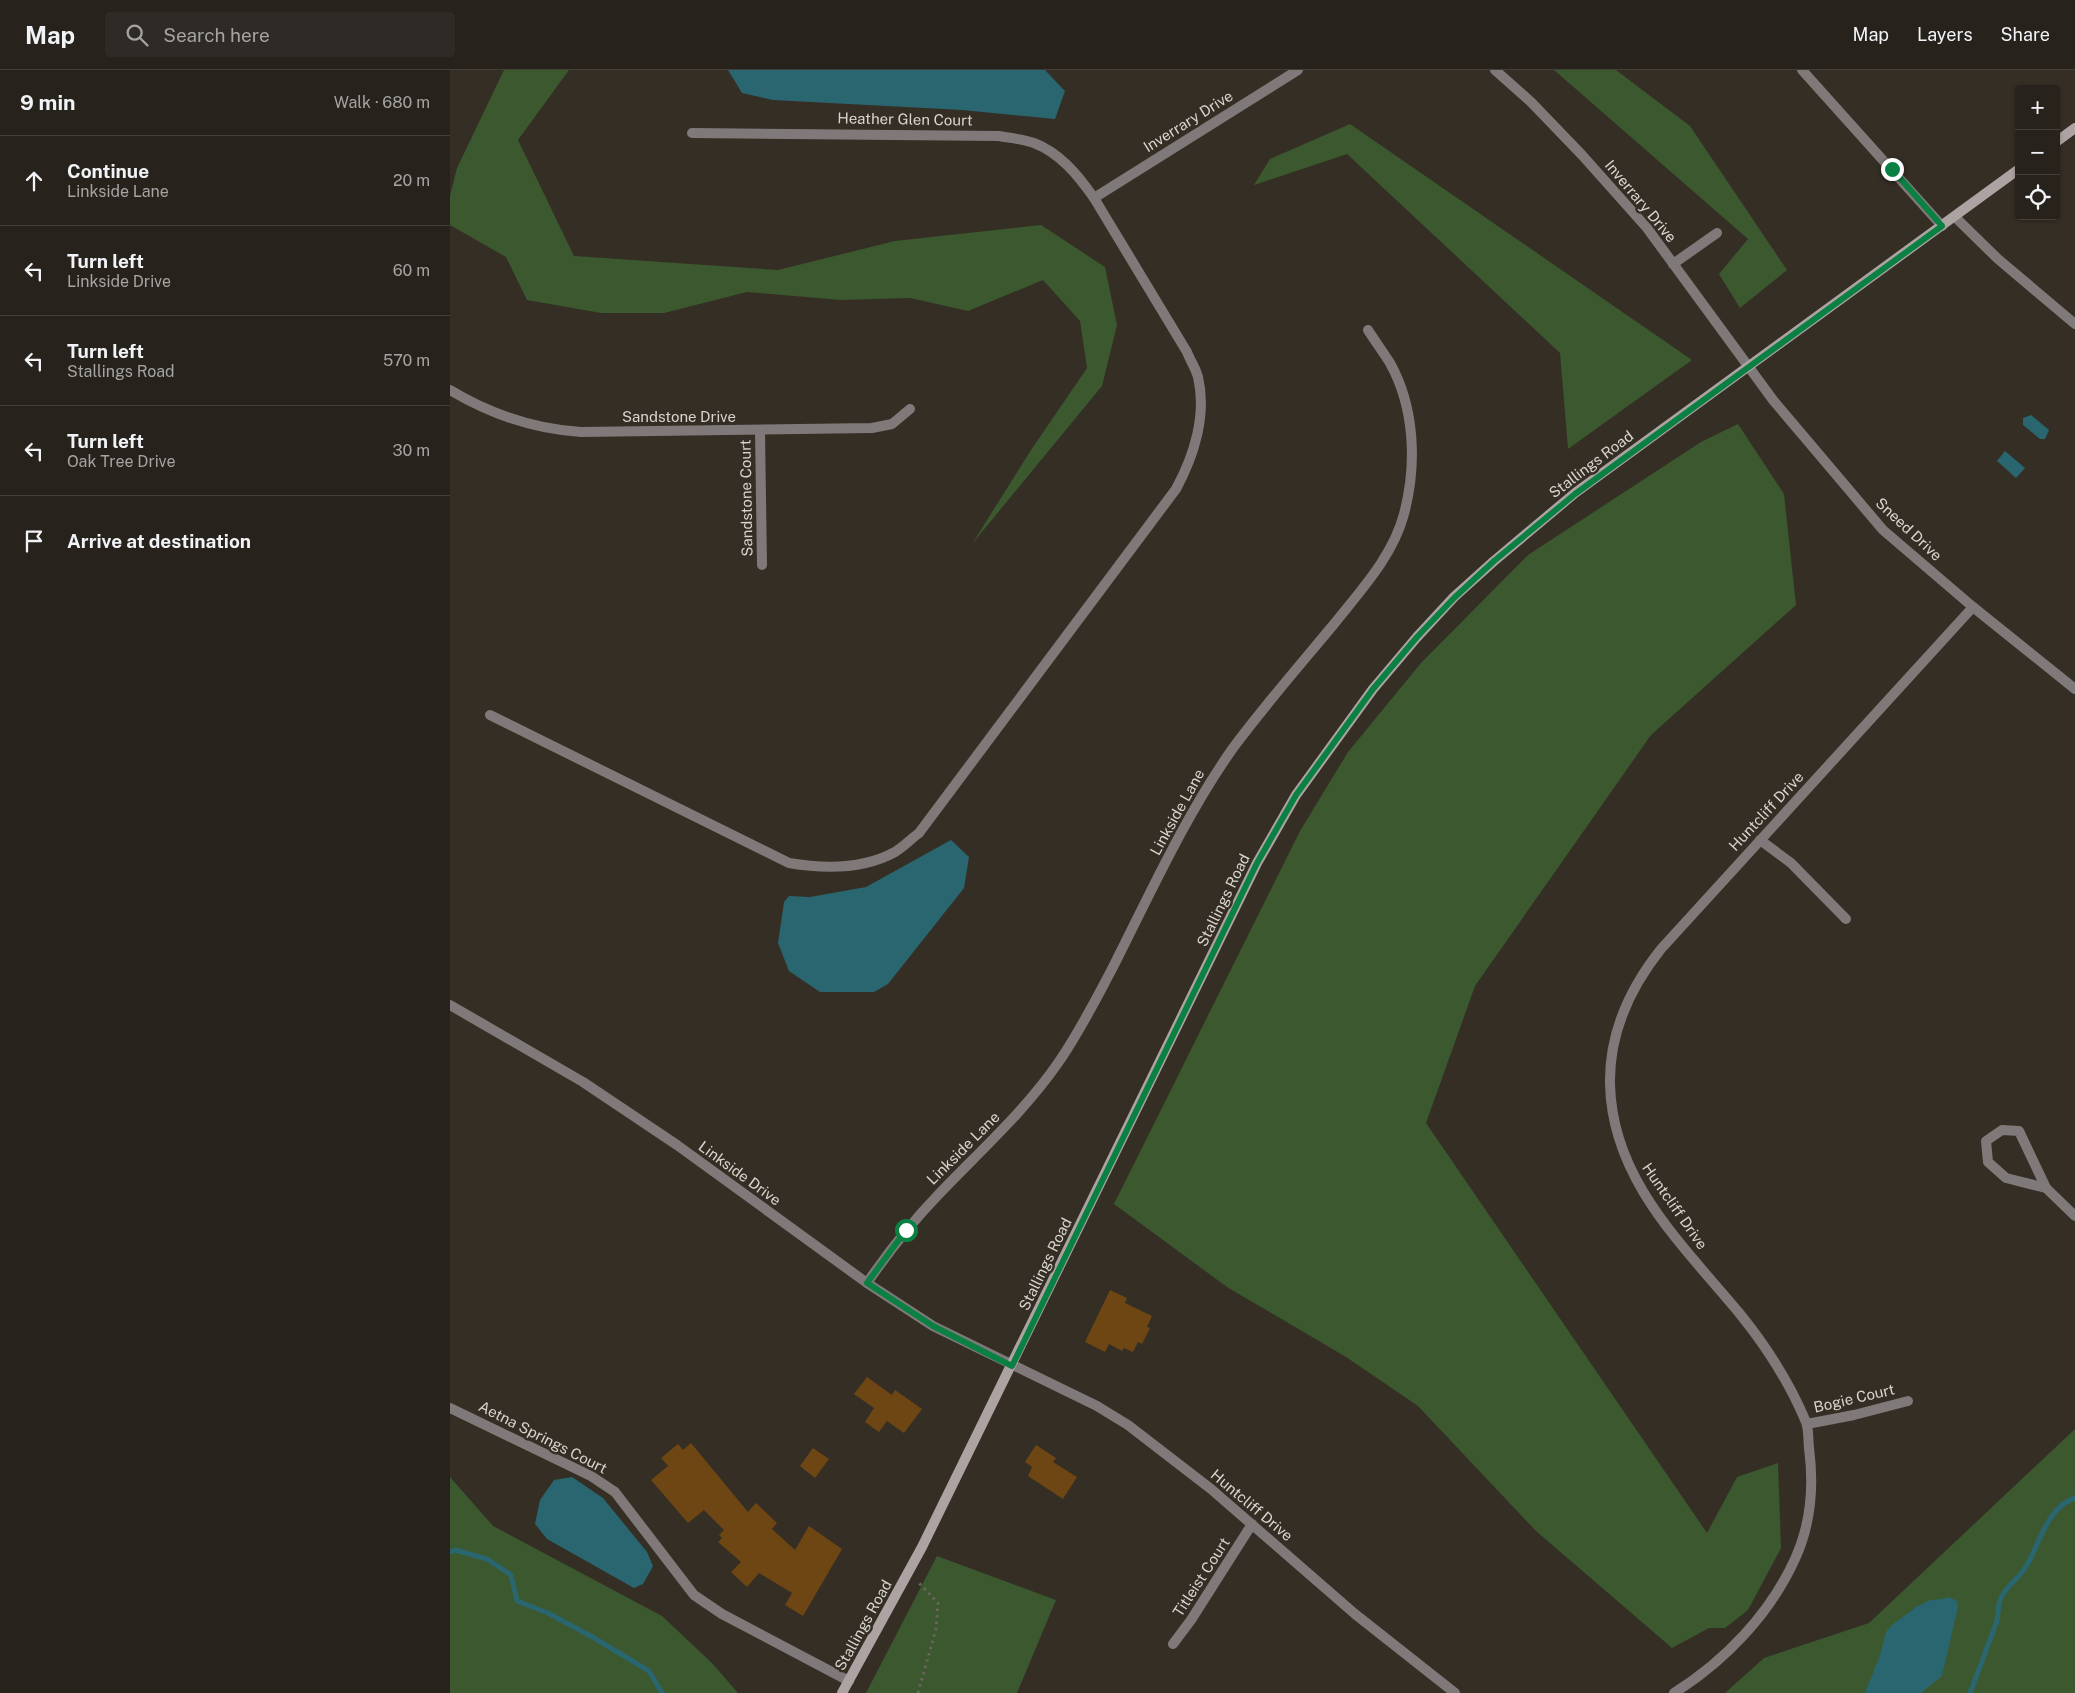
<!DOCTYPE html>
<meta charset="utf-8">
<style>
:root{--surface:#27221c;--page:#2f2a25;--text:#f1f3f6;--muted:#a4a4a3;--line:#433f3b}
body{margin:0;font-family:"Public Sans",sans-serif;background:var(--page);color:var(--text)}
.controls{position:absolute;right:15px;top:15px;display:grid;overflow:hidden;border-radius:5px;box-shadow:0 1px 4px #0004}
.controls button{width:45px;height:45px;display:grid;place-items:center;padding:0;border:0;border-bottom:1px solid var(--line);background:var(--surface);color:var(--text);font:25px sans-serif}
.stop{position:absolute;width:15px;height:15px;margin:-11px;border:4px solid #0b8043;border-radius:50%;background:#fff}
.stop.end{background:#0b8043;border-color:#fff;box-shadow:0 1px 5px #0008}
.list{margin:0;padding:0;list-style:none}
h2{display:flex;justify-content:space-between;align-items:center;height:65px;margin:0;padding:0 20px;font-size:21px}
h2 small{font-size:16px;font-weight:400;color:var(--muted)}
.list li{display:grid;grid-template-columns:32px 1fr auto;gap:15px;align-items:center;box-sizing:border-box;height:90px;padding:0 20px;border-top:1px solid var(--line)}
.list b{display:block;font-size:19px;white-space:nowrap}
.list p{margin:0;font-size:16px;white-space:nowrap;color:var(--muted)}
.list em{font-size:16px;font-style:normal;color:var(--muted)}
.icon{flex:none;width:28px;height:28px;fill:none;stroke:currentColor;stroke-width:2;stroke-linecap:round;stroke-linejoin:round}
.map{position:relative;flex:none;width:1625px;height:1623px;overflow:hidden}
header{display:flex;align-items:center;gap:30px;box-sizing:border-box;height:70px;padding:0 25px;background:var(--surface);border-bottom:1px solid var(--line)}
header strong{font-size:24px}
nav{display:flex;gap:28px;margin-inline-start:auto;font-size:18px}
.search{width:350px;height:45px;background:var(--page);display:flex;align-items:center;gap:12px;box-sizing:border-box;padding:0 18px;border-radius:5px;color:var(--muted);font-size:19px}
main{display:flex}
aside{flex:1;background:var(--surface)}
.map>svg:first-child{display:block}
.green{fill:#3c582f}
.water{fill:#2a6670}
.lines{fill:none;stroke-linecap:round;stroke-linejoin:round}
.stream{stroke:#2a6670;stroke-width:5}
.building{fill:#6e4613}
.path{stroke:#6a655d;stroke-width:3;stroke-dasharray:2.5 4;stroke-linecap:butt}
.lane{stroke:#7f7979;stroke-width:10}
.street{stroke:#7f7979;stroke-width:10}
.secondary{stroke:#ada3a3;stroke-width:10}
.route{stroke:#0b8043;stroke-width:6}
.labels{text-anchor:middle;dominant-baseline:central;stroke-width:5;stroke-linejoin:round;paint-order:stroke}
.street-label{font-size:15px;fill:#d8d4cf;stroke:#342e25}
</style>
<header>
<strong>Map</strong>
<div class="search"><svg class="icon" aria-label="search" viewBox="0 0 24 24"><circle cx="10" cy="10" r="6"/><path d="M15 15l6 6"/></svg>Search here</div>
<nav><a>Map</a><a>Layers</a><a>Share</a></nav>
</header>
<main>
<aside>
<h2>9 min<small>Walk · 680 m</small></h2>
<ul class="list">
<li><svg class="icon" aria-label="ahead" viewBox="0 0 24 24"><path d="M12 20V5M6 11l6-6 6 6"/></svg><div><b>Continue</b><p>Linkside Lane</p></div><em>20 m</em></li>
<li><svg class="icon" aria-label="left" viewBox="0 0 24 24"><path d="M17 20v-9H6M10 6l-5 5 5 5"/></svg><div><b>Turn left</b><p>Linkside Drive</p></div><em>60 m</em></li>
<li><svg class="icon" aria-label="left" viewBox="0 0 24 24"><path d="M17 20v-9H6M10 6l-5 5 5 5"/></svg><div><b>Turn left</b><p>Stallings Road</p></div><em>570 m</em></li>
<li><svg class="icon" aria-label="left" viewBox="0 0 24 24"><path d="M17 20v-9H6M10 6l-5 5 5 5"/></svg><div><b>Turn left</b><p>Oak Tree Drive</p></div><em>30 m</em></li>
<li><svg class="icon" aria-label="arrive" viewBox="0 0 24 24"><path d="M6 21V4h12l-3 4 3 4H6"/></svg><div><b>Arrive at destination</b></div></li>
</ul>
</aside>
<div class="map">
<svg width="1625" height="1623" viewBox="0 0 1625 1623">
<rect width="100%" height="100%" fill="#342e25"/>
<g class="green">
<polygon points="54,0 119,0 68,70 124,186 328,200 445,171 591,155 655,197 667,255 652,316 522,474 581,380 637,298 630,251 593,210 518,241 460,228 391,230 297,222 214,243 151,243 77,230 56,187 0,155 0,126 7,98"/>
<polygon points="1104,0 1166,0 1240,56 1337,200 1290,238 1269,204 1298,169"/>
<polygon points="900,54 1242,290 1118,379 1110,283 897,84 804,115 820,89"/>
<polygon points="1288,354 1334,424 1346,535 1201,665 1025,916 976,1053 1257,1463 1287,1407 1328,1393 1331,1478 1298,1540 1275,1558 1259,1558 1222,1578 1086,1461 968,1336 896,1287 777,1217 664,1134 850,761 898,682 971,593 1078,485 1251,372"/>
<polygon points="1625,1359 1625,1623 1275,1623 1314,1588 1419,1553"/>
<polygon points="0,1407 43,1456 212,1546 263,1594 288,1623 0,1623"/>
<polygon points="487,1486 606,1530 567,1623 416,1623"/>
</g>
<g class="water">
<polygon points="278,0 595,0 615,21 605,49 512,40 323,30 292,23"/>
<polygon points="1581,345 1599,360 1595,369 1590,369 1573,355 1573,348"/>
<polygon points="1555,381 1575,398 1566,408 1547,391"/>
<polygon points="501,770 519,787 514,818 438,914 424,922 370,922 339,901 328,873 334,832 339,826 360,827 416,817"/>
<polygon points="122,1407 153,1428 197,1482 203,1496 193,1514 184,1518 97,1469 85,1454 90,1430 104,1410"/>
<polygon points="1499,1527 1507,1531 1508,1537 1492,1606 1471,1623 1415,1623 1430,1585 1436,1562 1442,1555 1466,1537 1480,1530 1492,1529"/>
</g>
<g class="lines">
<g class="stream">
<polyline points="0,1482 5,1480 37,1489 61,1505 67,1531 98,1543 146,1569 199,1601 212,1623"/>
<path d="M1520 1623C1529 1600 1537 1577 1546 1554 1549 1546 1547 1536 1551 1528 1556 1516 1568 1509 1575 1498 1589 1477 1596 1437 1625 1428"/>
</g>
</g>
<g class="building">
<polygon points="660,1220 677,1228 675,1233 702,1246 697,1257 700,1258 692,1274 688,1272 683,1282 674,1278 672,1281 659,1274 655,1282 635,1272"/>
<polygon points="417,1307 442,1325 445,1320 472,1339 454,1363 437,1351 429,1362 415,1352 424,1338 404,1324"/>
<polygon points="241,1373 298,1442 306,1433 327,1453 322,1459 345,1480 359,1456 392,1479 353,1546 335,1535 342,1523 309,1503 297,1517 281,1502 291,1492 268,1472 272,1468 269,1465 274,1460 254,1440 238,1453 201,1410 218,1396 211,1388 228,1374 233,1380"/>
<polygon points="586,1375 606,1388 603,1392 627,1407 613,1429 578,1406 582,1397 575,1392"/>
<polygon points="363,1378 379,1389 365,1408 350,1396"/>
</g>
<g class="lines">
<polyline class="path" points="468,1623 486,1559 488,1533 468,1512"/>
<polyline class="lane" points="1223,194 1267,163"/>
<g class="street">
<polyline points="1045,0 1081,32 1132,85 1197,158 1323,330 1433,460 1523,537 1625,619"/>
<polyline points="1352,0 1492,156"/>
<polyline points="644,128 848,0"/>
<polyline points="1505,147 1548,189 1625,254"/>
<path d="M0 320C40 344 83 359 131 362L422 358 442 354 460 339"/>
<polyline points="310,361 312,495"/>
<path d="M40 645 339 793C374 799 412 800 445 782 453 777 461 769 469 763L726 419C744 386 757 345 748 307 746 299 740 290 737 282L644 128C628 105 610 83 584 73 573 69 560 68 549 66L242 63"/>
<polyline points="1310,770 1341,793 1396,849"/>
<polyline points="0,935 133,1012 227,1075 417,1213 483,1256 647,1336 678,1355 761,1419 905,1544 1005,1623"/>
<polyline points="1596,1118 1556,1108 1538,1092 1536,1071 1552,1060 1569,1061 1596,1118 1625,1146"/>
<path d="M417 1213C439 1181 462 1152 489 1124 530 1081 574 1042 608 993 629 963 645 931 662 899 700 824 735 746 783 678 815 635 850 595 884 554 911 520 943 486 954 444 967 395 965 338 940 293 933 282 925 271 918 260"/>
<polyline points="0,1338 141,1406 165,1422 244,1525 272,1544 399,1611"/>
<polyline points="1357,1354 1404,1345 1458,1331"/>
<polyline points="723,1574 741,1550 802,1454"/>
<path d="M1224 1623C1275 1591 1320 1544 1345 1489 1361 1454 1364 1416 1359 1378 1358 1370 1359 1360 1356 1352 1340 1314 1316 1276 1290 1244 1233 1175 1162 1110 1160 1014 1159 963 1180 918 1211 879L1523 537"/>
</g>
<g class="secondary">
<polyline points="1606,72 1625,58"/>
<polyline points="392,1623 472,1477 807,793 846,725 923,619 967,567 1004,527 1044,491 1125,423 1569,99"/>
</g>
</g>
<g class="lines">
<polyline class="route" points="456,1160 417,1213 483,1256 562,1296 807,793 846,725 923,619 967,567 1004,528 1044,491 1125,424 1492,156 1442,99"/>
</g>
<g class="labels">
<g class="street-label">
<text transform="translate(455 49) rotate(1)">Heather Glen Court</text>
<text transform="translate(738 51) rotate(-32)">Inverrary Drive</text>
<text transform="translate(1191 131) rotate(50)">Inverrary Drive</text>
<text x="229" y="346">Sandstone Drive</text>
<text transform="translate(1141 394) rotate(-37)">Stallings Road</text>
<text transform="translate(296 428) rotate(-91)">Sandstone Court</text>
<text transform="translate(1459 459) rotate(43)">Sneed Drive</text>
<text transform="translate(1316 741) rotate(-47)">Huntcliff Drive</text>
<text transform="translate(727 742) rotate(-61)">Linkside Lane</text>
<text transform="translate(773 830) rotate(-64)">Stallings Road</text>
<text transform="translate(513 1078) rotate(-45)">Linkside Lane</text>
<text transform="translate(290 1103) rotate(36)">Linkside Drive</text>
<text transform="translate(1225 1136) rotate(55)">Huntcliff Drive</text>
<text transform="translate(595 1194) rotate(-64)">Stallings Road</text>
<text transform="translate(1404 1328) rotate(-13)">Bogie Court</text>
<text transform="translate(93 1367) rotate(27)">Aetna Springs Court</text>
<text transform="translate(802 1435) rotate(40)">Huntcliff Drive</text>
<text transform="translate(751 1507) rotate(-57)">Titleist Court</text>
<text transform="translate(413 1555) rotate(-61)">Stallings Road</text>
</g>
</g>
</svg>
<div class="controls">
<button>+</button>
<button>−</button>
<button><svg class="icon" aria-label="locate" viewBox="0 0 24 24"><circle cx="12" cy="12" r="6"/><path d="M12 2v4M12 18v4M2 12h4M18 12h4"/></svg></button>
</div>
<div class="stop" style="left:456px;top:1160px"></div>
<div class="stop end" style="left:1442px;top:99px"></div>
</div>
</main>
